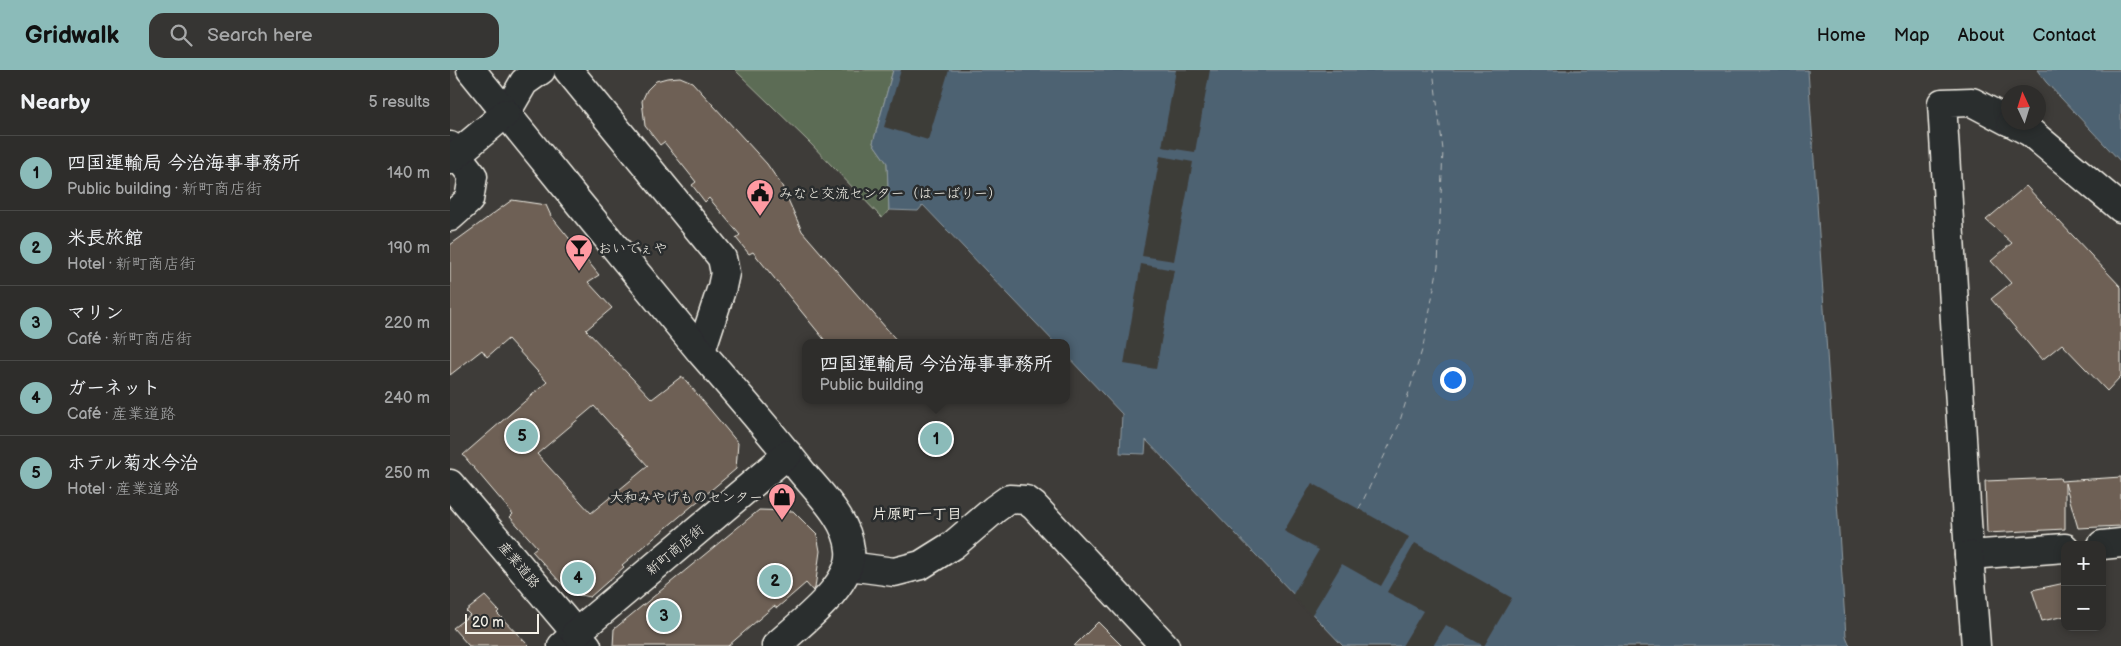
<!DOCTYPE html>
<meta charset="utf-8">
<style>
:root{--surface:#2e2d2b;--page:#363533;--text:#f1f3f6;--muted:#a7a8a9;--line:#494947;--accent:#8bbbb9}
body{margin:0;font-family:"Balsamiq Sans","Klee One",sans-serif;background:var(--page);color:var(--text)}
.controls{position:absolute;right:15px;bottom:15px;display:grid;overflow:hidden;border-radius:10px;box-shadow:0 2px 8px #0003}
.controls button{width:45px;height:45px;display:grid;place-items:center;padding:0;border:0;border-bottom:1px solid var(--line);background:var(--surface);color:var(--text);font:25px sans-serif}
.compass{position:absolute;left:1551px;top:15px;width:45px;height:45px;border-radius:50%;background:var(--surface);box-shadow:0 2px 8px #0003;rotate:356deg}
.scale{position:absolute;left:15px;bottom:12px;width:74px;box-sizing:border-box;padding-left:5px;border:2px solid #f4f1e8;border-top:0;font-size:14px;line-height:18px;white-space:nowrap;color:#f4f1e8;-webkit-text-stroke:4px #2a2d2e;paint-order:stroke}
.you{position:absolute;left:1002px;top:309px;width:18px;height:18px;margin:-12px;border:4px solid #fff;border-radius:50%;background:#1a73e8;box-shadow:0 0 0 8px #1a73e833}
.badge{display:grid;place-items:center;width:32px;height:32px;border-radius:50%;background:var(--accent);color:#111;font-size:16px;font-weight:700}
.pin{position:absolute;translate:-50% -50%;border:2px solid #fff;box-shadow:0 1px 5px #0006}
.popup{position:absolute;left:352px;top:269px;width:268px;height:65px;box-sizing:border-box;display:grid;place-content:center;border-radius:10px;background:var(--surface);filter:drop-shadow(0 1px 4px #0005);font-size:16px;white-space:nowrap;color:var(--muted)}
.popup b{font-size:19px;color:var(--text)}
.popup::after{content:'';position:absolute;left:50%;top:100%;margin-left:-10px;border:10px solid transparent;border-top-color:var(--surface)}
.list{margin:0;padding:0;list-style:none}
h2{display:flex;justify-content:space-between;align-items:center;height:65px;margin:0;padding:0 20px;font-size:21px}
h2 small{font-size:16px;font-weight:400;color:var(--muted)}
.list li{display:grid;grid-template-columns:32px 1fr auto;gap:15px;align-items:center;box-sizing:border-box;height:75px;padding:0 20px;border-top:1px solid var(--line)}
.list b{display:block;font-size:19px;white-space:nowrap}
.list p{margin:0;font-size:16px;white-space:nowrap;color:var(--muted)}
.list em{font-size:16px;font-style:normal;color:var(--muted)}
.icon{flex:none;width:28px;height:28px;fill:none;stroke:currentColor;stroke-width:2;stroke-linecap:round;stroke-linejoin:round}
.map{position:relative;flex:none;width:1671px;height:576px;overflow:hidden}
header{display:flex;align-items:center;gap:30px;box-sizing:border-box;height:70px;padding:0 25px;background:var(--accent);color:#111}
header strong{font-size:24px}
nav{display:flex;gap:28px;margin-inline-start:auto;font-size:18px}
.search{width:350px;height:45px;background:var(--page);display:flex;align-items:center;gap:12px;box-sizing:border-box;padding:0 18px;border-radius:15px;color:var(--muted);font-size:19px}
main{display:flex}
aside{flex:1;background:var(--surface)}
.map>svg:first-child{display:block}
.green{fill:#5c6c55;stroke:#a8ae9e}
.water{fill:#4e6272;stroke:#909ba1}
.pier{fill:#3e3c39}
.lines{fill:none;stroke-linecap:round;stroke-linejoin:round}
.ferry{stroke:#b2b8b9;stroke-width:1;stroke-dasharray:6 5;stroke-linecap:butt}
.building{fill:#6e6054;stroke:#f4f1e8;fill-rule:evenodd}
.minor-casing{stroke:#f4f1e8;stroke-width:31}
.tertiary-casing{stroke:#f4f1e8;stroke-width:31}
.primary-casing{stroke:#f4f1e8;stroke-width:31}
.minor{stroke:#2a2d2e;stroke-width:28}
.tertiary{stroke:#2a2d2e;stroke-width:28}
.primary{stroke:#2a2d2e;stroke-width:28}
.labels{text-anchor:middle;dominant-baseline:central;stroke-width:5;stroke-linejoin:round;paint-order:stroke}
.poi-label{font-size:14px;fill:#f4f1e8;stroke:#2a2d2e;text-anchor:start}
.street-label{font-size:14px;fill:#f4f1e8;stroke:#2a2d2e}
.neighbourhood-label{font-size:15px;font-weight:bold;fill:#f4f1e8;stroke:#2a2d2e}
</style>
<header>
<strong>Gridwalk</strong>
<div class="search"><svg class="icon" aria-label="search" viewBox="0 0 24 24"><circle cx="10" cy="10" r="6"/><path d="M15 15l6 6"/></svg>Search here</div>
<nav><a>Home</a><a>Map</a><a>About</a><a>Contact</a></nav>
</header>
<main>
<aside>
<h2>Nearby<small>5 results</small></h2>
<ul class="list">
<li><span class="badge">1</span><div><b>四国運輸局 今治海事事務所</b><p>Public building · 新町商店街</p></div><em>140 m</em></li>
<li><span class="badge">2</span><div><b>米長旅館</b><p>Hotel · 新町商店街</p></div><em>190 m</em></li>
<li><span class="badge">3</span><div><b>マリン</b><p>Café · 新町商店街</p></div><em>220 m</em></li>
<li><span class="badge">4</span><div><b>ガーネット</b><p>Café · 産業道路</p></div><em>240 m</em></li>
<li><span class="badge">5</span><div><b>ホテル菊水今治</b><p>Hotel · 産業道路</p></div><em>250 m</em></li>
</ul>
</aside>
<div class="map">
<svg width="1671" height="576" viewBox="0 0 1671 576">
<rect width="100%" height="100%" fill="#3e3c39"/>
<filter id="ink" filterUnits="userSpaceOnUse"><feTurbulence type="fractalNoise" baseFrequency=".02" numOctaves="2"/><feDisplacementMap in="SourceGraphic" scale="10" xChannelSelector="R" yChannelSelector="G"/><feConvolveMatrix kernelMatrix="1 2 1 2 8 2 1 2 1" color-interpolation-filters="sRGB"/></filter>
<g filter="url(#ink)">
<polygon class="green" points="285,0 443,0 423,73 437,93 439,140 432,148 359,72"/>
<g class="water">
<polygon points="443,0 1358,0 1396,566 1400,576 893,576 696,370 695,384 670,383 672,344 616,285 616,273 605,273 473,135 468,141 439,140 437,93 423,73"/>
<polygon points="1587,0 1671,0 1671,92 1596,12"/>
</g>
<g class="pier">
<polygon points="451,0 499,0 478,70 434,57"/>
<polygon points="726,0 760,0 745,82 712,77"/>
<polygon points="710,86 743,92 724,191 692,186"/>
<polygon points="691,194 724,200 706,299 674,294"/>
<polygon points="862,413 959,467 931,516 892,494 861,546 842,526 869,480 834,461"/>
<polygon points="965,473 1062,528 1034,576 996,555 983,576 952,576 973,541 937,522"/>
</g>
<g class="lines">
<polyline class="ferry" points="909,439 948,357 973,277 988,196 993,80 983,0"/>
</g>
<g class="building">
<polygon points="230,7 242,12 317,94 332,116 352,161 449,273 377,273 303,182 299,184 286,168 290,165 259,128 255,132 242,115 246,112 214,72 210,75 195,56 192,31 197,20 206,11 217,8"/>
<polygon points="1576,116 1671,217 1671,306 1657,321 1612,274 1592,290 1541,229 1561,213 1541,191 1562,173 1536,150"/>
<path d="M62 130 96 135 101 146 149 205 138 212 162 238 136 260 202 329 232 306 288 373 286 399 172 495 174 497 140 527 120 523 82 481 87 477 60 447 63 444 13 385 97 312 58 269 37 287 32 280 0 305V175ZM144 336 198 396 141 443 87 384Z"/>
<polygon points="1671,407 1671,456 1628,458 1615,413 1615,459 1537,463 1535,411 1610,408 1611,411"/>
<polygon points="309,440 343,441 367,465 370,481 365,518 363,521 356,513 327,538 324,536 278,576 163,576 164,559"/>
<polygon points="1615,513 1615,546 1592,551 1582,520"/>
<polygon points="35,526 49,541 47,543 79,576 19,576 3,558 20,545 16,541"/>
<polygon points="648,552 672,576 624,576"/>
</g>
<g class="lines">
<defs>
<g id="minor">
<polyline points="118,0 272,188 275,203 272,217 251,281"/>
<polyline points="56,43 74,12 91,0"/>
<polyline points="1558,51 1522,32 1492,33 1519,485 1615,478"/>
<polyline points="1561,52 1580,62 1671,138"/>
<polyline points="1652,475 1671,473"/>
<polyline points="399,496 444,502 471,495 503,475 545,439 559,429 576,430 584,436 715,576"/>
<polyline points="112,576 126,563"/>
</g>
<g id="tertiary">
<path d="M21 0C97 94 174 189 251 282 285 321 319 360 351 401 369 423 398 450 400 480 404 515 349 554 326 576"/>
<polyline points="0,414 137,576"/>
<polyline points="1519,485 1526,576"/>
<polyline points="126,563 338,384"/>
</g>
<g id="primary">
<polyline points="0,76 23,106 19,130 0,147"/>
<polyline points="0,90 56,43"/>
</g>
</defs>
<use href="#minor" class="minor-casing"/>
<use href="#tertiary" class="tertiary-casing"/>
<use href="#primary" class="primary-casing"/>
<use href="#minor" class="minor"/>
<use href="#tertiary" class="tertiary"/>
<use href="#primary" class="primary"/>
</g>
</g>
<defs>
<symbol id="civic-pin" viewBox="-11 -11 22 30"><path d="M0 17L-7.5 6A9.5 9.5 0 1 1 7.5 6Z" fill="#ff9aa2" stroke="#2a2d2e"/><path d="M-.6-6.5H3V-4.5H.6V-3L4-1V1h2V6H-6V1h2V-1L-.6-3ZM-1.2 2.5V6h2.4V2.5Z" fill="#111"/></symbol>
<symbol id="bar-pin" viewBox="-11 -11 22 30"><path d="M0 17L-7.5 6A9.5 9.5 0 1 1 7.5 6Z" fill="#ff9aa2" stroke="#2a2d2e"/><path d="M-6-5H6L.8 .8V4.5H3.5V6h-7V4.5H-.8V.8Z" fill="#111"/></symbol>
<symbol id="shop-pin" viewBox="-11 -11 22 30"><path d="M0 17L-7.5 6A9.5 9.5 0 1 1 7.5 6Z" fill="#ff9aa2" stroke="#2a2d2e"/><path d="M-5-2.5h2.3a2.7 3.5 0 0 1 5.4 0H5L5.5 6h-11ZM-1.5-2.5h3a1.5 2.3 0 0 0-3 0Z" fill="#111"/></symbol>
</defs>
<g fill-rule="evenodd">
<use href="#civic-pin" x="294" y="107" width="32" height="43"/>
<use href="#bar-pin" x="113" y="162" width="32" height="43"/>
<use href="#shop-pin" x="316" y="411" width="32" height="43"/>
</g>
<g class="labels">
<g class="poi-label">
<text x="329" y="123">みなと交流センター（はーばりー）</text>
<text x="148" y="178">おいでぇや</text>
<text x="313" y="427" text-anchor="end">大和みやげものセンター</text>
</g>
<g class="street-label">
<text transform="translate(225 480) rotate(-40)">新町商店街</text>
<text transform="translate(69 495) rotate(50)">産業道路</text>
</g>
<g class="neighbourhood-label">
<text x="467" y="444">片原町一丁目</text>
</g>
</g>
</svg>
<div class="controls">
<button>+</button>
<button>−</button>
</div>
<svg class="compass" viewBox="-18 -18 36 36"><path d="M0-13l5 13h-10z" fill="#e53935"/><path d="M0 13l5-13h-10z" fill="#a7a8a9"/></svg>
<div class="scale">20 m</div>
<div class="you"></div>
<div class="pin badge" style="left:486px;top:369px">1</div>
<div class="popup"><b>四国運輸局 今治海事事務所</b>Public building</div>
<div class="pin badge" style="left:325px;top:511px">2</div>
<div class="pin badge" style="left:214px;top:546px">3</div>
<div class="pin badge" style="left:128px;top:508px">4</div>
<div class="pin badge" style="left:72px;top:366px">5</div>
</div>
</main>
